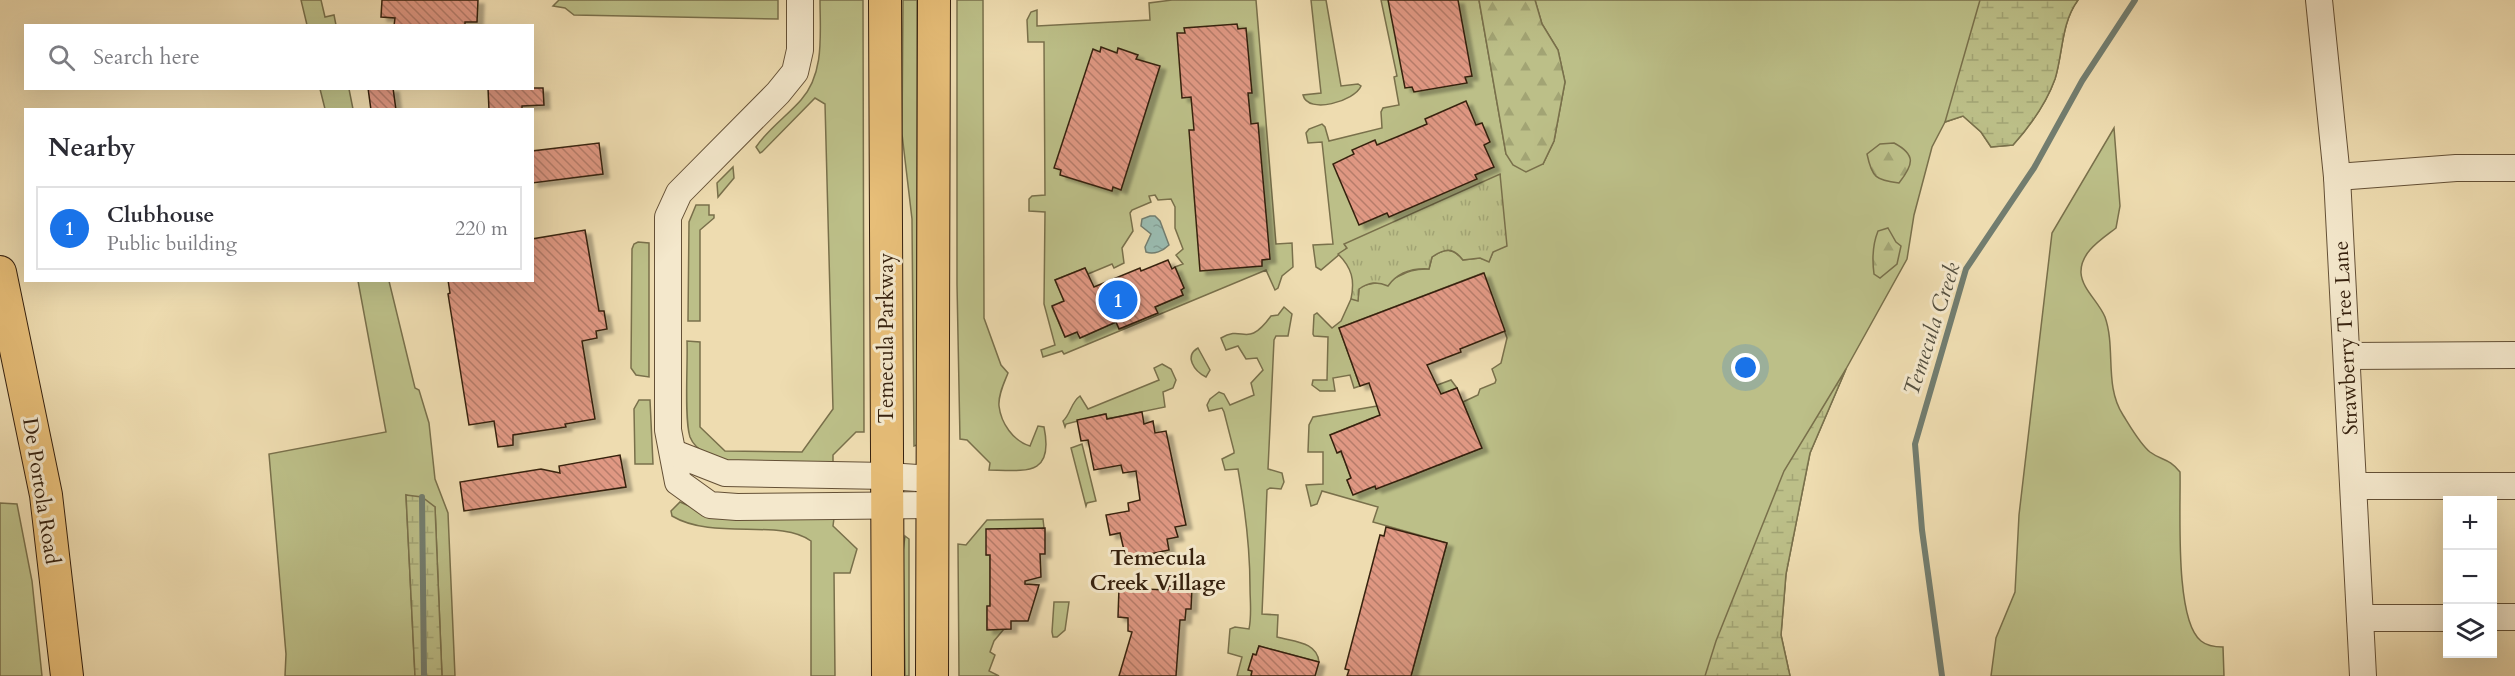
<!DOCTYPE html>
<meta charset="utf-8">
<style>
:root{--surface:#fff;--page:#f7f7f7;--text:#2b2b33;--muted:#7c7c81;--line:#e1e1e2;--accent:#1a73e8}
body{margin:0;font-family:Cardo,serif;background:var(--page);color:var(--text)}
.controls{position:absolute;right:18px;bottom:18px;display:grid;overflow:hidden;border-radius:0px;box-shadow:0 6px 24px #0002}
.controls button{width:54px;height:54px;display:grid;place-items:center;padding:0;border:0;border-bottom:2px solid var(--line);background:var(--surface);color:var(--text);font:30px sans-serif}
.you{position:absolute;left:1746px;top:368px;width:21px;height:21px;margin:-15px;border:4px solid #fff;border-radius:50%;background:#1a73e8;box-shadow:0 0 0 9px #1a73e833}
.badge{display:grid;place-items:center;width:39px;height:39px;border-radius:50%;background:var(--accent);color:#fff;font-size:20px;font-weight:700}
.pin{position:absolute;translate:-50% -50%;border:3px solid #fff;box-shadow:0 2px 6px #0006}
.list{margin:0;padding:0;list-style:none}
h2{display:flex;justify-content:space-between;align-items:center;height:78px;margin:0;padding:0 24px;font-size:26px}
h2 small{font-size:20px;font-weight:400;color:var(--muted)}
.list li{display:grid;grid-template-columns:39px 1fr auto;gap:18px;align-items:center;box-sizing:border-box;height:84px;margin:0 12px 12px;padding:0 12px;border:2px solid var(--line);border-radius:0px}
.list b{display:block;font-size:22px;white-space:nowrap}
.list p{margin:0;font-size:20px;white-space:nowrap;color:var(--muted)}
.list em{font-size:20px;font-style:normal;color:var(--muted)}
.icon{flex:none;width:33px;height:33px;fill:none;stroke:currentColor;stroke-width:2;stroke-linecap:round;stroke-linejoin:round}
.map{position:relative;flex:none;width:2515px;height:676px;overflow:hidden}
.search{position:absolute;background:var(--surface);box-shadow:0 6px 24px #0002;left:24px;top:24px;width:510px;height:66px;display:flex;align-items:center;gap:15px;box-sizing:border-box;padding:0 21px;border-radius:0px;color:var(--muted);font-size:22px}
.panel{position:absolute;background:var(--surface);box-shadow:0 6px 24px #0002;left:24px;top:108px;width:510px;height:174px;border-radius:0px}
.map>svg:first-child{display:block}
.green{fill:#bcbf88;stroke:#79704b;stroke-width:1.5;fill-rule:evenodd}
.forest{fill:url(#forest-firs);stroke:#79704b;stroke-width:1.5}
.wetland{fill:url(#wetland-marsh);stroke:#79704b;stroke-width:1.5}
.park{fill:url(#park-tufts);stroke:#79704b;stroke-width:1.5}
.water{fill:url(#water-ripples);stroke:#727d6f;stroke-width:1.5}
.lines{fill:none;stroke-linecap:round;stroke-linejoin:round}
.stream{stroke:#727d6f;stroke-width:6}
.building{fill:url(#building-back-hatch);stroke:#36210e;stroke-width:1.5;filter:url(#shadow)}
.minor-casing{stroke:#645036;stroke-width:28}
.major-casing{stroke:#36210e;stroke-width:34}
.minor{stroke:#f4e8cc;stroke-width:26}
.major{stroke:#e7be78;stroke-width:32}
.labels{text-anchor:middle;dominant-baseline:central;stroke-width:6;stroke-linejoin:round;paint-order:stroke}
.street-label{font-size:21px;fill:#36210e;stroke:#f4e8cc}
.water-label{font-size:22px;font-style:italic;fill:#544f3f;stroke:#f4e8cc}
.neighbourhood-label{font-size:22px;font-weight:bold;fill:#36210e;stroke:#f4e8cc}
</style>
<div class="map">
<svg width="2515" height="676" viewBox="0 0 2515 676">
<defs>
<pattern id="forest-firs" width="22" height="20" patternUnits="userSpaceOnUse" patternTransform="scale(1.5)"><rect width="22" height="20" fill="#bcbf88"/><path d="M5 1l3.5 6h-7zM16 11l3.5 6h-7z" fill="#a2a474"/></pattern>
<pattern id="wetland-marsh" width="20" height="14" patternUnits="userSpaceOnUse" patternTransform="scale(1.5)"><rect width="20" height="14" fill="#bcbf88"/><path d="M1 5h8M5 5V1M11 12h8M15 12V8" fill="none" stroke="#a2a474"/></pattern>
<pattern id="park-tufts" width="24" height="20" patternUnits="userSpaceOnUse" patternTransform="scale(1.5)"><rect width="24" height="20" fill="#bcbf88"/><path d="M3 7l-1-3M5 7V3M7 7l1-3M15 17l-1-3M17 17v-4M19 17l1-3" fill="none" stroke="#a2a474"/></pattern>
<pattern id="water-ripples" width="26" height="14" patternUnits="userSpaceOnUse" patternTransform="scale(1.5)"><rect width="26" height="14" fill="#9abbb0"/><path d="M2 4q2-2 4 0t4 0M15 11q2-2 4 0t4 0" fill="none" stroke="#85a096"/></pattern>
<pattern id="building-back-hatch" width="6" height="6" patternUnits="userSpaceOnUse" patternTransform="scale(1.5)"><rect width="6" height="6" fill="#e09883"/><path d="M-1 5l2 2M0 0l6 6M5-1l2 2" fill="none" stroke="#b67c6a"/></pattern>
<filter id="shadow"><feDropShadow dx="6" dy="4" stdDeviation="1.5" flood-color="#0004"/></filter>
</defs>
<rect width="100%" height="100%" fill="#eedcb0"/>
<filter id="stains"><feTurbulence type="fractalNoise" baseFrequency=".00333" numOctaves="4"/><feColorMatrix values="0 0 0 0 .2 0 0 0 0 .09 0 0 0 0 .02 0 0 0 .5 -.17"/></filter>
<radialGradient id="worn" r=".72"><stop offset=".6" stop-color="#630" stop-opacity="0"/><stop offset="1" stop-color="#630" stop-opacity=".3"/></radialGradient>
<g class="green">
<polygon points="301,0 321,0 325,17 334,15 336,25 307,25"/>
<polygon points="559,0 778,0 778,19 574,15 565,8 553,6"/>
<path d="M820 0H863L864 432H856L833 455V462C799 463 705 475 690 437 684 419 688 363 687 341L700 342V427L725 451 802 452 833 409 825 104 815 98 762 152 760 153 756 147C768 129 787 116 801 100 825 73 820 33 820 0Z"/>
<polygon points="903,0 917,0 917,445 914,446 912,219 902,134"/>
<path d="M957 0H983L984 318 1001 365 1008 373C1004 383 998 395 999 406 1001 423 1013 441 1030 446L1038 426 1044 427C1054 476 1027 471 989 470L990 463 967 440 960 439 957 284Z"/>
<path d="M1172 0H1256L1276 244 1292 243 1293 267 1282 276 1278 288 1275 290 1266 270 1064 354 1062 351 1043 357 1041 350 1055 345 1044 304 1045 212 1029 211V199L1032 196 1045 195 1044 42H1028L1027 20 1031 12 1037 10V26L1150 20 1149 3ZM1155 195 1158 200 1171 199 1175 207V228L1183 249 1176 255 1183 264 1175 267 1184 288 1181 290 1183 295 1155 307 1157 313 1120 329 1116 322 1080 338 1077 332 1065 337 1052 307 1064 301 1055 280 1085 268 1088 274 1112 264 1114 268 1124 263 1122 248 1133 231 1130 213 1132 210 1151 202 1149 196Z"/>
<path d="M1311 0H1326L1341 86 1358 84 1361 86C1355 101 1308 115 1303 95L1321 93Z"/>
<path d="M1381 0H1479L1506 154 1543 164 1554 141 1565 82 1558 50 1542 24 1535 0H2078C2061 23 2063 53 2055 79 2046 104 2030 126 2013 145L1991 147 1981 132 1963 116 1945 122 1932 147 1914 215 1907 259 1846 369 1810 453 1786 574 1781 635 1790 676H1411L1447 543 1373 522 1378 507 1322 491 1317 504 1311 506 1306 485 1323 484V452H1308L1309 425 1313 417 1383 405 1451 380 1457 388 1382 419 1372 418 1330 435 1338 453 1341 451 1351 478 1347 480 1353 494 1375 486 1376 489 1403 472 1406 478 1431 468 1437 459 1439 465 1481 448 1463 402 1478 395 1480 389 1495 383 1496 380 1492 369 1501 363 1507 338 1483 273 1339 328 1360 386 1354 388 1350 375 1333 378 1335 391H1320L1312 385 1313 380H1327L1328 337 1314 336 1313 334 1314 315 1317 313 1332 328 1341 321 1351 299 1358 300 1359 288C1367 283 1373 284 1382 282 1401 279 1404 268 1429 269L1432 257C1445 248 1453 248 1463 260L1480 258 1489 261 1493 252 1500 175 1345 245 1347 248 1321 270 1316 267 1313 245 1333 244 1322 142 1308 143 1306 133 1309 129 1322 124 1325 127 1329 141 1382 128 1381 112 1383 108 1399 105 1394 77 1397 76Z"/>
<polygon points="320,89 349,89 353,109 325,109"/>
<path d="M2114 128 2120 206 2116 228C2102 239 2080 252 2081 273 2082 289 2099 302 2105 317 2116 348 2104 386 2123 415 2130 426 2140 444 2150 452 2162 461 2169 458 2180 472 2181 506 2174 620 2201 641 2207 646 2216 647 2223 647L2224 676H1991L1996 638 2015 592 2019 515 2052 233Z"/>
<polygon points="733,167 734,178 718,197 717,183"/>
<polygon points="696,205 709,205 709,215 714,215 714,218 700,230 700,321 688,321 689,222"/>
<polygon points="638,242 649,243 649,377 636,375 631,368 632,249 634,244"/>
<polygon points="358,281 389,281 415,388 419,390 429,423 435,479 448,513 455,676 442,676 435,507 406,495 415,676 285,676 286,654 269,454 386,432"/>
<path d="M1284 307 1292 314 1288 336H1276L1274 340 1268 469 1282 473 1284 482 1281 489 1270 488 1267 490 1262 614 1278 615 1277 637C1295 642 1317 642 1319 662L1259 646 1256 655 1253 654 1249 670 1252 671 1251 676H1237L1242 657 1228 653 1230 629 1235 627 1249 629C1252 615 1250 601 1250 587 1250 547 1245 508 1238 469L1225 470 1222 459 1234 453V451L1224 412 1222 408 1209 411 1207 405 1210 399 1219 392 1224 394 1230 405 1254 395 1251 383 1263 370 1257 358 1246 359 1238 346 1226 350 1221 338C1244 324 1246 350 1271 316L1278 315Z"/>
<path d="M1198 348 1210 370 1206 377C1194 371 1184 356 1198 348Z"/>
<path d="M1162 364 1171 369 1176 380 1173 388 1163 392 1165 407 1107 419 1105 414 1066 424 1065 427 1063 421C1071 414 1071 402 1080 396L1088 409 1159 380 1154 368Z"/>
<polygon points="639,400 650,400 653,464 635,464 634,409"/>
<polygon points="1082,444 1096,501 1087,503 1086,506 1071,448"/>
<path d="M680 502 694 508 834 518 833 526 857 549 850 573H834L835 676H811V541C780 518 714 541 672 516L671 511Z"/>
<polygon points="0,503 17,504 32,581 42,676 0,676"/>
<polygon points="1043,519 1044,528 986,555 990,555 990,606 987,607 987,629 1004,629 994,641 990,652 995,655 989,671 999,676 959,676 958,544 966,545 987,520"/>
<polygon points="905,536 909,539 909,676 905,676 903,552"/>
<polygon points="1054,602 1069,602 1065,630 1057,637 1053,637 1052,632"/>
</g>
<g class="forest">
<polygon points="1479,0 1535,0 1542,24 1558,50 1565,82 1554,141 1543,164 1526,172 1513,165 1506,154"/>
<path d="M1894 143C1917 155 1913 165 1899 183 1876 180 1872 178 1867 154L1880 144Z"/>
<path d="M1888 228 1896 242 1901 246 1897 264 1880 278 1874 274C1872 259 1872 246 1878 231Z"/>
</g>
<g class="wetland">
<path d="M1980 0H2078C2061 23 2063 53 2055 79 2046 104 2030 126 2013 145L1991 147 1981 132 1963 116 1945 122Z"/>
<polygon points="1846,369 1810,453 1786,574 1781,635 1790,676 1705,676 1716,641 1784,471"/>
<polygon points="406,495 422,497 435,507 442,676 415,676"/>
</g>
<path class="park" d="M1500 174 1507 246 1493 252 1489 262 1480 258 1463 260C1453 247 1445 248 1432 257L1429 269C1412 268 1398 272 1388 286 1377 281 1369 282 1359 289L1358 301 1351 299C1355 280 1352 268 1338 254L1347 248 1344 244Z"/>
<path class="water" d="M1150 216H1155L1160 221 1169 245C1163 251 1154 255 1146 252L1145 247 1151 234 1141 226 1142 219Z"/>
<g class="lines">
<g class="stream">
<polyline points="422,497 424,676"/>
<polyline points="1942,676 1922,530 1915,444 1966,269 2034,168 2082,81 2135,0"/>
</g>
</g>
<g class="building">
<polygon points="382,0 478,0 477,22 465,22 465,26 394,26 395,18 381,17"/>
<polygon points="1388,0 1458,0 1472,76 1465,77 1467,83 1414,92 1412,87 1405,88"/>
<polygon points="1237,24 1238,29 1246,28 1252,93 1248,93 1251,124 1258,123 1270,259 1262,260 1262,266 1200,271 1189,130 1194,130 1191,97 1182,98 1177,33 1185,33 1184,28"/>
<polygon points="1101,47 1117,53 1118,48 1138,55 1136,59 1160,66 1121,190 1113,187 1112,191 1060,175 1061,170 1054,168 1093,49 1100,52"/>
<polygon points="368,88 393,88 396,110 371,110"/>
<polygon points="488,88 543,88 544,105 522,106 522,110 489,110"/>
<polygon points="1466,101 1476,125 1482,123 1490,142 1484,145 1494,167 1475,175 1477,179 1389,217 1387,213 1359,225 1333,164 1354,154 1352,150 1375,140 1377,145 1399,136 1427,124 1425,119"/>
<polygon points="599,143 603,174 532,183 532,151"/>
<polygon points="585,230 599,311 604,311 607,329 596,331 597,338 582,341 595,419 565,424 566,427 513,435 513,445 498,447 494,421 469,425 448,294 450,293 448,280 532,280 532,239"/>
<polygon points="1168,260 1172,269 1175,267 1184,288 1181,290 1183,295 1155,307 1158,313 1119,329 1116,322 1080,338 1077,332 1065,337 1052,306 1064,301 1055,280 1085,268 1094,287 1140,268 1141,271"/>
<polygon points="1484,273 1505,331 1460,349 1461,352 1427,365 1441,394 1457,388 1482,448 1405,478 1376,489 1375,486 1353,495 1347,480 1351,478 1341,451 1337,453 1330,435 1380,415 1369,383 1360,386 1339,328"/>
<polygon points="1142,412 1144,424 1153,421 1155,433 1166,431 1186,525 1175,527 1178,537 1167,539 1169,550 1126,559 1120,533 1110,535 1106,515 1129,511 1128,503 1140,500 1136,471 1123,473 1121,465 1094,470 1088,440 1081,441 1077,420 1106,414 1107,419"/>
<polygon points="620,455 626,487 464,511 460,482 541,469 560,473 559,466"/>
<polygon points="1386,527 1447,543 1411,676 1347,676 1349,670 1345,669 1380,535 1384,536"/>
<polygon points="1045,528 1045,554 1040,554 1041,577 1025,581 1025,584 1039,585 1028,621 1011,621 1011,629 987,630 987,606 990,606 990,555 986,555 986,529"/>
<polygon points="1168,586 1192,587 1191,609 1186,609 1185,620 1180,620 1176,676 1119,676 1132,632 1128,631 1128,618 1118,617 1119,588 1168,590"/>
<polygon points="1259,646 1319,662 1315,676 1251,676 1252,671 1248,670 1253,654 1256,655"/>
</g>
<g class="lines">
<defs>
<g id="minor">
<polyline points="800,0 800,50 795,72 778,93 679,193 668,217 668,430 678,482 710,505 737,507 933,505"/>
<polyline points="2319,0 2337,177 2363,676"/>
<polyline points="2337,177 2456,168 2515,168"/>
<polyline points="2348,356 2515,355"/>
<polyline points="674,453 725,473 887,476 933,479"/>
<polyline points="2354,486 2515,486"/>
<polyline points="2492,617 2515,617"/>
<polyline points="2360,618 2448,618"/>
</g>
<g id="major">
<polyline points="885,0 888,676"/>
<polyline points="0,272 46,495 67,676"/>
<polyline points="932,676 934,0"/>
</g>
</defs>
<use href="#minor" class="minor-casing"/>
<use href="#major" class="major-casing"/>
<use href="#minor" class="minor"/>
<use href="#major" class="major"/>
</g>
<g class="labels">
<g class="street-label">
<text transform="translate(886 338) rotate(-90)">Temecula Parkway</text>
<text transform="translate(2346 338) rotate(-93)">Strawberry Tree Lane</text>
<text transform="translate(41 491) rotate(81)">De Portola Road</text>
</g>
<g class="water-label">
<text transform="translate(1932 329) rotate(-72)">Temecula Creek</text>
</g>
<g class="neighbourhood-label">
<text x="1158" y="558">Temecula<tspan x="1158" dy="25">Creek Village</tspan></text>
</g>
</g>
<rect width="100%" height="100%" filter="url(#stains)"/>
<rect width="100%" height="100%" fill="url(#worn)"/>
</svg>
<div class="controls">
<button>+</button>
<button>−</button>
<button><svg class="icon" aria-label="layers" viewBox="0 0 24 24"><path d="M12 4l9 5-9 5-9-5zM3 14l9 5 9-5"/></svg></button>
</div>
<div class="you"></div>
<div class="pin badge" style="left:1118px;top:300px">1</div>
<div class="search"><svg class="icon" aria-label="search" viewBox="0 0 24 24"><circle cx="10" cy="10" r="6"/><path d="M15 15l6 6"/></svg>Search here</div>
<section class="panel">
<h2>Nearby<small></small></h2>
<ul class="list">
<li><span class="badge">1</span><div><b>Clubhouse</b><p>Public building</p></div><em>220 m</em></li>
</ul>
</section>
</div>
